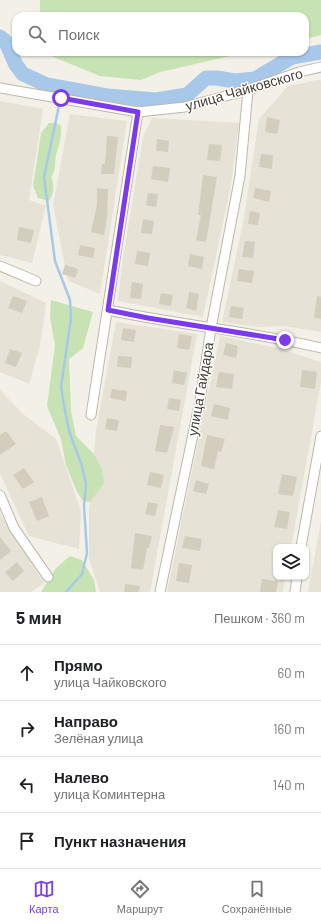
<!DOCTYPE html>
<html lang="ru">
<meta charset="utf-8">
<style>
:root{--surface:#fff;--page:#f2f2f2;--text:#202124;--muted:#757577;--line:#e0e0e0;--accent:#7c3aed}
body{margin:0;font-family:Barlow,sans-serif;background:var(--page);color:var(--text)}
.controls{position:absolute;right:12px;bottom:12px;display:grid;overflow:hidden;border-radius:8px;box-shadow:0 1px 3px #0004}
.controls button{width:36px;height:36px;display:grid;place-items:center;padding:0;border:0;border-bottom:1px solid var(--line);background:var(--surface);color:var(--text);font:20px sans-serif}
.stop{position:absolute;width:12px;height:12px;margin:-9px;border:3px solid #7c3aed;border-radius:50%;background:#fff}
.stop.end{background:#7c3aed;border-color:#fff;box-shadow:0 1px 4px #0008}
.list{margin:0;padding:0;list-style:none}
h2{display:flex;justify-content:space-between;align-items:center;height:52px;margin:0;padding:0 16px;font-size:17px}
h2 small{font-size:13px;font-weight:400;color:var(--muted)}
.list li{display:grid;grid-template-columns:26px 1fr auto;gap:12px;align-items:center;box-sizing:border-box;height:56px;padding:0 16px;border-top:1px solid var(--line)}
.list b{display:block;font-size:15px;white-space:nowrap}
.list p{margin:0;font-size:13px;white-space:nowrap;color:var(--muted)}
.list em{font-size:13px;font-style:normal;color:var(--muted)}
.icon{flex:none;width:22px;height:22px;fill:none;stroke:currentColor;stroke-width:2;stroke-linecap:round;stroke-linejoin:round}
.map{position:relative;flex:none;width:321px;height:592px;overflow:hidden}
.search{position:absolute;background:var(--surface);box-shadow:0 1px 3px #0004;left:12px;right:12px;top:12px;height:44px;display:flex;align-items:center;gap:10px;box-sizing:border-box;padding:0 14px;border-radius:12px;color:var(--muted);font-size:15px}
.sheet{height:276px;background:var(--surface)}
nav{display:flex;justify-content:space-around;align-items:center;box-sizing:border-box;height:56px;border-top:1px solid var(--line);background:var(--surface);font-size:11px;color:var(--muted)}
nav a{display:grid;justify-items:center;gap:2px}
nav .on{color:var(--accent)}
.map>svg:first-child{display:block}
.residential{fill:#e6e2d6}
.green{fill:#c8e3b3}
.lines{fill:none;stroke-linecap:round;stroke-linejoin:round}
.stream{stroke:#a8c8ea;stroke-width:2.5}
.river{stroke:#a8c8ea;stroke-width:15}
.building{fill:#d3cdbe}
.street-casing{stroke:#bdb8ab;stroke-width:11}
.street{stroke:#fff;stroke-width:9}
.route{stroke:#7c3aed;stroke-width:5}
.labels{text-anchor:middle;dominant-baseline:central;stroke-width:3;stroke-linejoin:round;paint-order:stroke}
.street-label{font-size:14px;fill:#454137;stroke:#fff}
</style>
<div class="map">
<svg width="321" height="592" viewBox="0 0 321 592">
<rect width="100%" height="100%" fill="#f2f0e7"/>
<g class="residential">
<polygon points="318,80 321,81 321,332 284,326 258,327 222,322 243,223 259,119 288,86"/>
<polygon points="0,101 43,109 29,200 46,206 32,263 0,255"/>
<polygon points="70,114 127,121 100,294 68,281 53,205"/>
<polygon points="152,118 239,123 231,185 203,317 118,301 122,264 143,137"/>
<polygon points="0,281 46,303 40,346 29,384 0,372"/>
<polygon points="116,322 197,334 150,592 100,592 89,559 89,512 96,430"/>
<polygon points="220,336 281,349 321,362 321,382 291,547 276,547 276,577 285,577 283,592 167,592"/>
<polygon points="0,390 23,414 56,439 81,511 79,549 29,536 0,474"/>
<polygon points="0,514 44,583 31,592 0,592"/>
<polygon points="321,520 321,592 308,592 318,538"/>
</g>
<g class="green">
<polygon points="40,0 321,0 321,35 305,39 305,16 40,16"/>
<polygon points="41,52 248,52 160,72 141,80 100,76"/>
<path d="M49 123H56L61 126C62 137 59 144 56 155 54 163 57 169 51 177 55 186 54 193 49 201L38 198 33 186 41 133Z"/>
<polygon points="51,300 93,312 83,348 69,359 71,411 76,436 94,454 102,470 104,483 90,502 83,501 77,492 66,465 61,439 47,406 55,345 50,317"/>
<polygon points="70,556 82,560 94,580 96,592 41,592 56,568"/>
</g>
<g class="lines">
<g class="stream">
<polyline points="47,85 59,92 61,97"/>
<polyline points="60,101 44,177 55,261 70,300 71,318 61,387 64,405 69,431 82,466 86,484 84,506 87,553 82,574 66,592"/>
</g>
<polyline class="river" points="0,37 6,42 16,65 23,74 47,85 107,96 156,100 187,95 206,78 217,78 235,81 255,79 292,57 321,52"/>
</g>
<g class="building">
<polygon points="267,117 280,120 277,134 265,132"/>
<polygon points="107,136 118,137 114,174 101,174 102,164 105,164"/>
<polygon points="157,139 169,141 168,152 156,151"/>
<polygon points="209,144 222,145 220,161 207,160"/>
<polygon points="261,154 273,155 272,169 259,167"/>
<polygon points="153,166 170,168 168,182 151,179"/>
<polygon points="203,175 217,177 206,242 196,240 201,215 198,215"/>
<polygon points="97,188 108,189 107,217 104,235 91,232 97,204"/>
<polygon points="255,188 271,191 269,202 253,198"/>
<polygon points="148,193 158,194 156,207 146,205"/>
<polygon points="250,211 260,213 258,225 248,224"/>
<polygon points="143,219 154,221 152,234 141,233"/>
<polygon points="19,227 34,230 31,243 17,240"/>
<polygon points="245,241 255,242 253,258 242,257"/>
<polygon points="80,245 95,248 93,258 78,255"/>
<polygon points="137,251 150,253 148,266 135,264"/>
<polygon points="190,254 204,257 202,269 188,266"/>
<polygon points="65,265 78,269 75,278 62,274"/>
<polygon points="239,269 254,271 252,283 237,281"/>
<polygon points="132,282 143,284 141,299 130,298"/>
<polygon points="189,292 199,294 196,311 186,308"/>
<polygon points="161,293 173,295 171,306 159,304"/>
<polygon points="13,296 27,301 22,313 8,308"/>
<polygon points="317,296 321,297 321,319 314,318"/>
<polygon points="231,306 244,308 242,319 229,317"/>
<polygon points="123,328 136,330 134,342 121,340"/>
<polygon points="179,334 192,336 189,350 177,348"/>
<polygon points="226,343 238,346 236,358 223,355"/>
<polygon points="10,349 22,353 16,367 5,363"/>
<polygon points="118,356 132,357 131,368 117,367"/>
<polygon points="174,370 187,373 184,385 172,383"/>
<polygon points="302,370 317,372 315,389 300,387"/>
<polygon points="219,372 234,374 232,389 216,387"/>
<polygon points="112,389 127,391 126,401 110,398"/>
<polygon points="169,398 181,400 179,411 167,409"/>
<polygon points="214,404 230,408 228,420 211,416"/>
<polygon points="107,418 119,420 117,431 105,429"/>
<polygon points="160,425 174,427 167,453 155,451"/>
<polygon points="6,431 16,444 0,455 0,435"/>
<polygon points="207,435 225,439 221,452 218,451 214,469 201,466"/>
<polygon points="24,468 34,482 23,489 13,475"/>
<polygon points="150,472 164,475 161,488 147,485"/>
<polygon points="282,474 297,477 293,496 278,494"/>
<polygon points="196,480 209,484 206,494 193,491"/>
<polygon points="42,497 49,516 37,521 29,502"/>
<polygon points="148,502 158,504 155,516 145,514"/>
<polygon points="278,510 290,512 287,529 274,527"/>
<polygon points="135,533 152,536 149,548 147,548 143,570 131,568"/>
<polygon points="185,536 202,539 200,551 182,548"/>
<polygon points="0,537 11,551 0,560"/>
<polygon points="17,562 24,571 13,581 5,572"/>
<polygon points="179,563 192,565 189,583 176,581"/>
<polygon points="262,579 278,581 276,592 260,592"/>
<polygon points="125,584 140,586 139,592 124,592"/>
</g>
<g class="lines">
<defs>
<g id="street">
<polyline points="0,88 138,112 185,107 248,90 299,72 321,67"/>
<polyline points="0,266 36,281"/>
<path d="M108 310C178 325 251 331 321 348"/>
<polyline points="91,415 138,112"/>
<polyline points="0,495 14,528 48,577"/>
<polyline points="301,547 321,436"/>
<polyline points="160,592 200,401 211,328 240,176 248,90"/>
<polyline points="295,592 297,577"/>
</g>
</defs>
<use href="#street" class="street-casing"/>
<use href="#street" class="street"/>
</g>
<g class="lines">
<polyline class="route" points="61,98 138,112 108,310 148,318 285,340"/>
</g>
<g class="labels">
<g class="street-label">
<text transform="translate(244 89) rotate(-16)">улица Чайковского</text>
<text transform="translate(200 389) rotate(-80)">улица Гайдара</text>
</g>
</g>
</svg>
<div class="controls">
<button><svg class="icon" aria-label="layers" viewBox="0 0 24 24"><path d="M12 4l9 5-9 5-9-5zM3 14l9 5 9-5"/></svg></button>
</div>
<div class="stop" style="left:61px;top:98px"></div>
<div class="stop end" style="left:285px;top:340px"></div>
<div class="search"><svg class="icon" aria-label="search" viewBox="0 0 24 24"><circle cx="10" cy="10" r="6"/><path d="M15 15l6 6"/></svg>Поиск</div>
</div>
<section class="sheet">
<h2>5 мин<small>Пешком · 360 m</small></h2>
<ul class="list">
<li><svg class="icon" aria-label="ahead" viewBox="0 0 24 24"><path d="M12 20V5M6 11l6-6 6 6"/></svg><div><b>Прямо</b><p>улица Чайковского</p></div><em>60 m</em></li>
<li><svg class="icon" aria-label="right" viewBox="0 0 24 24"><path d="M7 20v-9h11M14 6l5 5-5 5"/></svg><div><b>Направо</b><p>Зелёная улица</p></div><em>160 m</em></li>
<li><svg class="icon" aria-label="left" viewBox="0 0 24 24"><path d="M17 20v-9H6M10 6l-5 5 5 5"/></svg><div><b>Налево</b><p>улица Коминтерна</p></div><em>140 m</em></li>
<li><svg class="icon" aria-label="arrive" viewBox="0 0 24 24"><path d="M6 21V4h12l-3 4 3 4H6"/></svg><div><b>Пункт назначения</b></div></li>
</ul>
</section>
<nav>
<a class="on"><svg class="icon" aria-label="map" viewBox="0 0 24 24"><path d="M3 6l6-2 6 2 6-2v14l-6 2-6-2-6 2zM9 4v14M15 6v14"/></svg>Карта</a>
<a><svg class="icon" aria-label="directions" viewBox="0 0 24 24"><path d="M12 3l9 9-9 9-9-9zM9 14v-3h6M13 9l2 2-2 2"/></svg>Маршрут</a>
<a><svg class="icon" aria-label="saved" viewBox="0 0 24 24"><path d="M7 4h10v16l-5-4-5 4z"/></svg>Сохранённые</a>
</nav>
